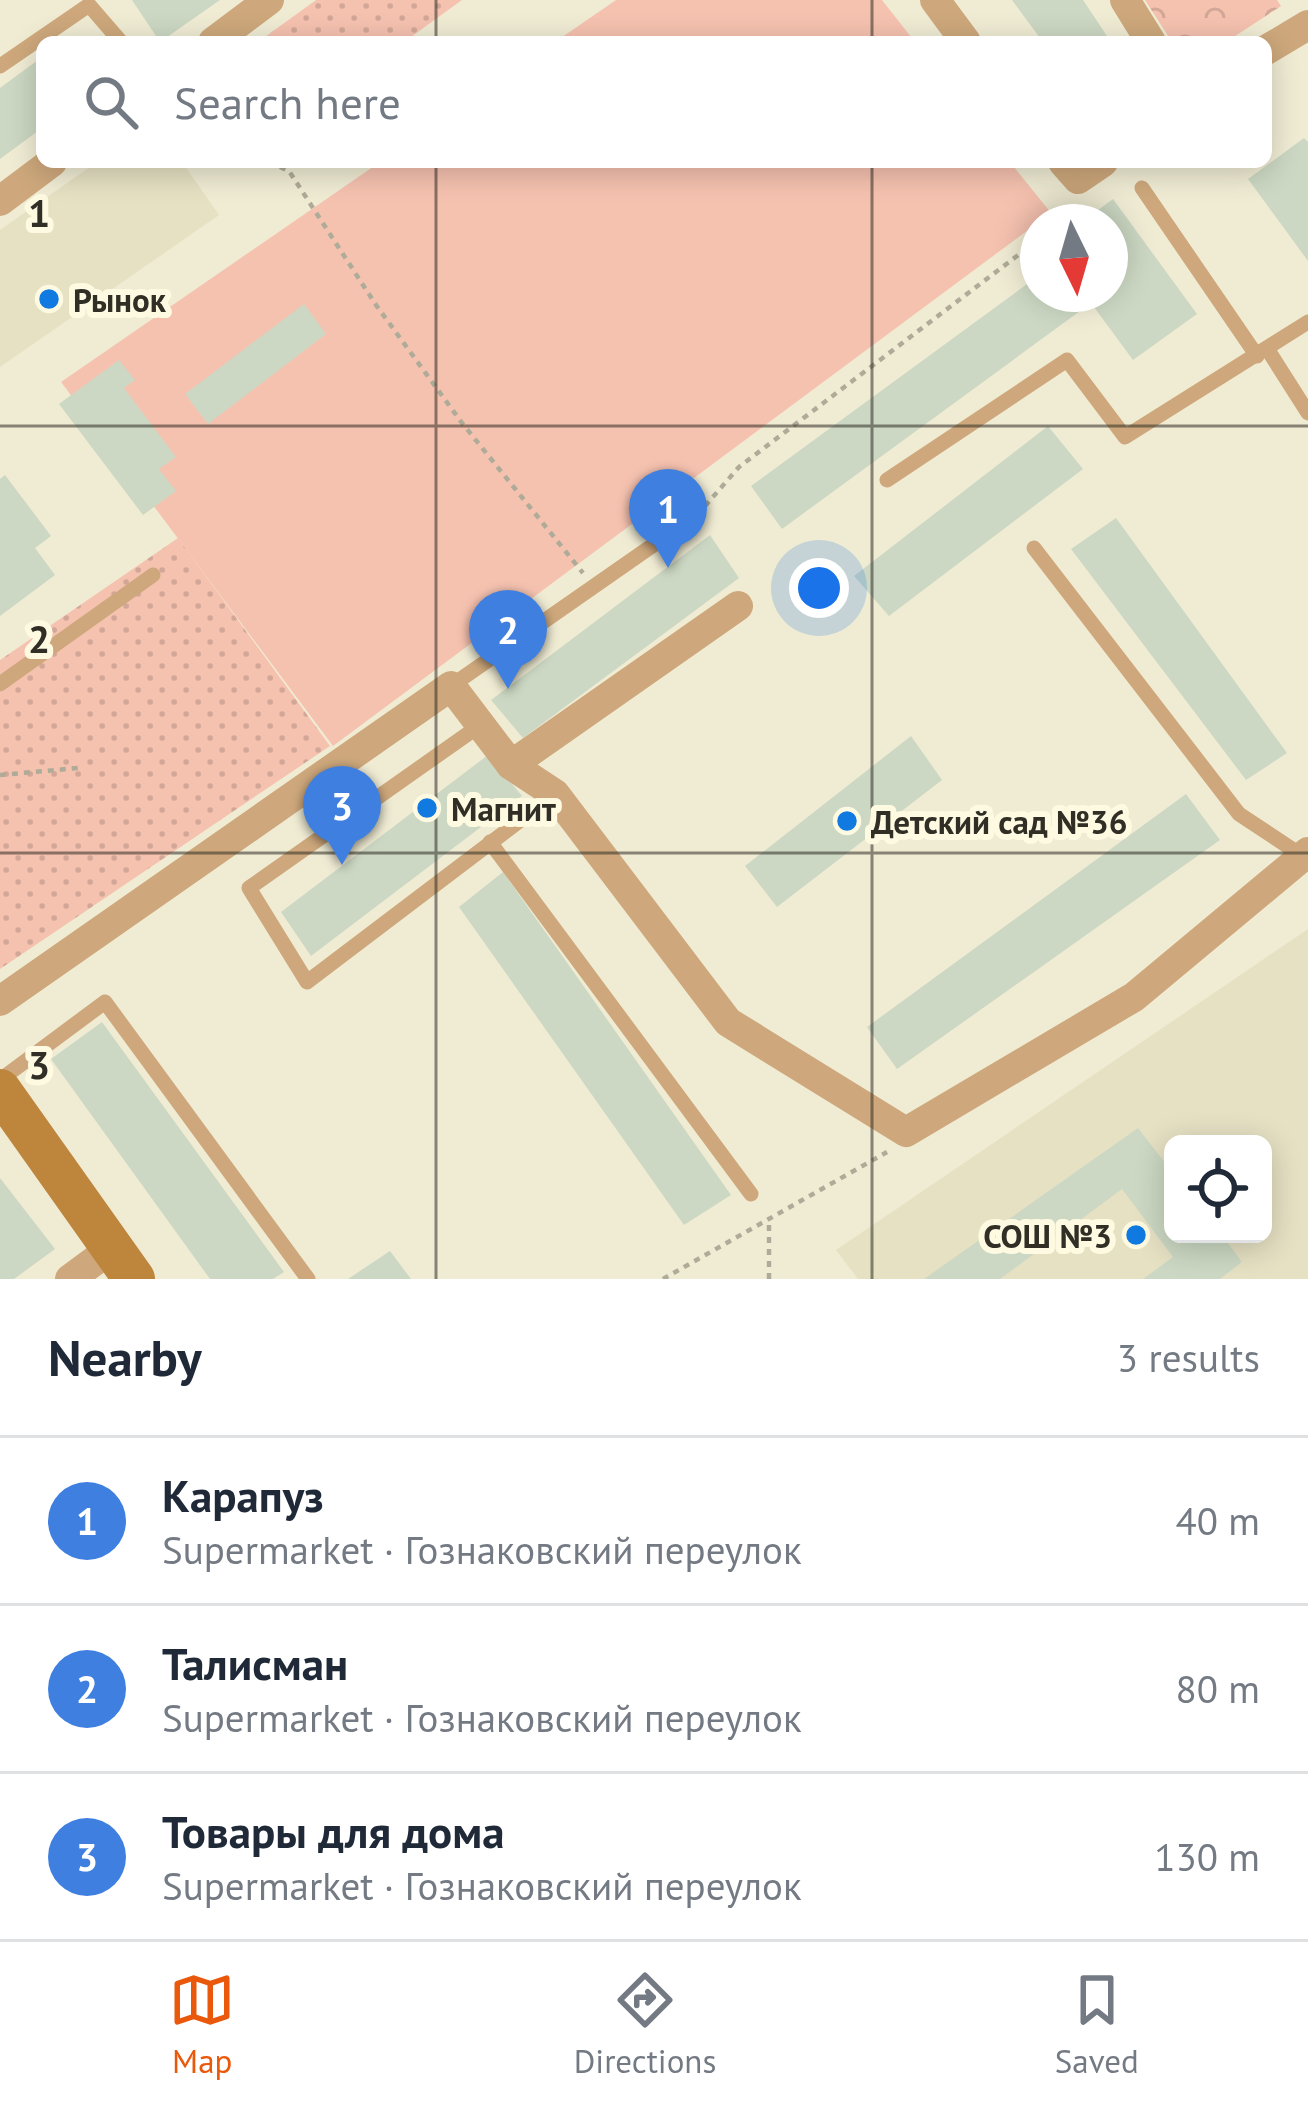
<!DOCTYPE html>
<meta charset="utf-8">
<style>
:root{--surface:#fff;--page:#f2f2f3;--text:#1f2937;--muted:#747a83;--line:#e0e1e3;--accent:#ea580c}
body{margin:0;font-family:"PT Sans",sans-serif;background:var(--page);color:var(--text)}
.controls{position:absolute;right:36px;bottom:36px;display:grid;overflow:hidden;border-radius:18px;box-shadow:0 6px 30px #0003}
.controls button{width:108px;height:108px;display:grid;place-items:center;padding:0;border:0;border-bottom:3px solid var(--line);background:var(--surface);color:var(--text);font:60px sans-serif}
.compass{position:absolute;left:1020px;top:204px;width:108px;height:108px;border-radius:50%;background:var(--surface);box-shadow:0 6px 30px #0003;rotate:175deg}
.you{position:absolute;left:819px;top:588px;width:42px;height:42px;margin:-30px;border:9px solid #fff;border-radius:50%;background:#1a73e8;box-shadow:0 0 0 18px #1a73e833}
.badge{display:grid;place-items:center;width:78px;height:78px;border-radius:50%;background:var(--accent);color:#fff;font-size:39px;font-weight:700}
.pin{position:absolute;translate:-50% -99px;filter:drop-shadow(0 3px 6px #0008)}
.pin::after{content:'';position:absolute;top:63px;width:42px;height:36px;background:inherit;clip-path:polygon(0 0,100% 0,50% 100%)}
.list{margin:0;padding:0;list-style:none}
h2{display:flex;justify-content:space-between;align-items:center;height:156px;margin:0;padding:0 48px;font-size:51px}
h2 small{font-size:39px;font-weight:400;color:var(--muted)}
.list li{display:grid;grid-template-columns:78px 1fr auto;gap:36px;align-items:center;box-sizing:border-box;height:168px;padding:0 48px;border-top:3px solid var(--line)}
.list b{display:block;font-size:45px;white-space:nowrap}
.list p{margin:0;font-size:39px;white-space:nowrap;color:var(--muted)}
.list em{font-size:39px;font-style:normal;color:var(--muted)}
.icon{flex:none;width:66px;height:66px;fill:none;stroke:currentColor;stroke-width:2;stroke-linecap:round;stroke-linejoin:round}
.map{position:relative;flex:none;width:1308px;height:1279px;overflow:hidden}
.search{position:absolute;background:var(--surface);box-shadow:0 6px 30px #0003;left:36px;right:36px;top:36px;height:132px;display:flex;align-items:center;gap:30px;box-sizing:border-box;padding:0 42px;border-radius:18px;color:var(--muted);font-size:45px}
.sheet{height:660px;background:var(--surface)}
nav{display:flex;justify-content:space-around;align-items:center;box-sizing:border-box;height:168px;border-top:3px solid var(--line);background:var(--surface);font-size:33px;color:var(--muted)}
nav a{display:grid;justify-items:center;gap:6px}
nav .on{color:var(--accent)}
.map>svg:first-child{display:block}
.built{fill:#e6e1c3;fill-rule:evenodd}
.grass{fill:url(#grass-dots)}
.forest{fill:url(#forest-crowns)}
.garden{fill:#f6c2b0}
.building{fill:#ccd8c3}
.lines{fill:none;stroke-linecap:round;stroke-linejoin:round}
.path{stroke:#aeab98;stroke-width:4.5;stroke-dasharray:6 6;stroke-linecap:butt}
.lane{stroke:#cea87c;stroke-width:15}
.street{stroke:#cea87c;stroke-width:30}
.secondary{stroke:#be853d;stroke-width:42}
.grid{fill:none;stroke:#302e25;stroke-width:3;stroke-opacity:0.55}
.poi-dot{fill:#117ae1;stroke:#fdfae1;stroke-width:4.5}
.labels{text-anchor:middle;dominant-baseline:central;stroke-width:12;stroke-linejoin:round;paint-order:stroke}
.poi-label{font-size:33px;font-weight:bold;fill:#302e25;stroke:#fdfae1;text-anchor:start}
.grid-label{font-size:39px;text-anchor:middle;font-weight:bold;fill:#302e25;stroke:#fdfae1;stroke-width:12;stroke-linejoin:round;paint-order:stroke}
</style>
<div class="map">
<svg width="1308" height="1279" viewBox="0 0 1308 1279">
<defs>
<pattern id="grass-dots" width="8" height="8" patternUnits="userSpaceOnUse" patternTransform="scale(3)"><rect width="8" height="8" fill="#f6c2b0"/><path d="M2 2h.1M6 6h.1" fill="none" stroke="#d3a797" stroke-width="1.8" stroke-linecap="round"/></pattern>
<pattern id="forest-crowns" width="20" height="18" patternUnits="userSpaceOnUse" patternTransform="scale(3)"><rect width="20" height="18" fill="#f6c2b0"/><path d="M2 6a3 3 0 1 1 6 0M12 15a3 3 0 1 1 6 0" fill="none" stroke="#d3a797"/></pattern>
</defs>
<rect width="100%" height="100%" fill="#f0ecd4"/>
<g class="built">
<polygon points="97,162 182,162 219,215 0,367 0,230"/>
<path d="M1308 929V1279H858L836 1250ZM1173 1144H1263V1234H1173Z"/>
</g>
<g class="grass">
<polygon points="316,0 462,0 404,42 258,42"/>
<polygon points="178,538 330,746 0,969 0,660"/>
</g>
<polygon class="forest" points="1145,0 1277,0 1281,6 1226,42 1172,42"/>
<g class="garden">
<polygon points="616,0 882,0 915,42 555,42"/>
<polygon points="380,162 1010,162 1051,213 333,746 61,382"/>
</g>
<g class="building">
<polygon points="132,0 220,0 160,42"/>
<polygon points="1012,0 1083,0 1111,42 1043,42"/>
<polygon points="42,57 42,128 0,159 0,88"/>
<polygon points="1304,138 1308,142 1308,261 1248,179"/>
<polygon points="1113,199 1197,314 1133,360 1091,303 782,529 751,486 1038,276 1038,294 1110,294 1110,222 1082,222"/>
<polygon points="304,304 326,334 208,424 185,394"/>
<polygon points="119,360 135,380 124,388 176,457 159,469 176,491 143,515 59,404"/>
<polygon points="1048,426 1083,469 889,616 854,576"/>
<polygon points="5,475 51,536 35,548 55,575 0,616 0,479"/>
<polygon points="1116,518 1287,753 1246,780 1071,549"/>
<polygon points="710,535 739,578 523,738 491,700"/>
<polygon points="911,736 942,780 777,907 745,866"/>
<polygon points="488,755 522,796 311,956 281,912"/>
<polygon points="1186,794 1220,840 897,1069 867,1027"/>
<polygon points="503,872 731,1195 684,1225 459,907"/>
<polygon points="102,1022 284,1272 273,1279 210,1279 51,1059"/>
<polygon points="1138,1128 1173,1173 1173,1234 1221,1234 1242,1262 1220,1279 1143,1279 1173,1257 1122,1189 1000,1279 924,1279"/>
<polygon points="0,1178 55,1249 14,1279 0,1279"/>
<polygon points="390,1251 411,1279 348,1279"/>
</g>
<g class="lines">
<g class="path">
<polyline points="269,162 289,171 376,305 462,423 583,573"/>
<polyline points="1059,222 1067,206"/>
<polyline points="705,506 739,467 1038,240"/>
<polyline points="0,775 78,768"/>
<polyline points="663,1279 887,1152"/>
<polyline points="769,1279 769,1220"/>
</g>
<g class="lane">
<polyline points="0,66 89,5 121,42"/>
<polyline points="1142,188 1257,356"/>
<polyline points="1268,350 1308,413"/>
<polyline points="887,480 1067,360 1125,437 1308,322"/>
<polyline points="1034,548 1239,814 1304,857"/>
<polyline points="0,684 153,575"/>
<polyline points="451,686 692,518"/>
<polyline points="479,726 249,888 307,982 555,794"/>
<polyline points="490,842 751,1194"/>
<polyline points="0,1080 105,1002 308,1279"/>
</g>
<g class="street">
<polyline points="935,0 966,42"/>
<polyline points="1125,0 1151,42"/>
<polyline points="213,42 269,0"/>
<polyline points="1266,50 1308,25"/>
<polyline points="1063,162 1078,179 1103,162"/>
<polyline points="0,201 52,162"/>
<polyline points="511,765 738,606"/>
<polyline points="0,1001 451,686 511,765 555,794 728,1022 906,1132 1134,997 1308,852"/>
<polyline points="70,1279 112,1248"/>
</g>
<polyline class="secondary" points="0,1090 134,1279"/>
</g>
<path class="grid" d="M436 0V42M872 0V42M436 162V1279M872 162V1279M0 426H1308M0 853H1308"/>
<g class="poi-dot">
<circle cx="49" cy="299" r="12"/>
<circle cx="427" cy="808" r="12"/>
<circle cx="847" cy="821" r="12"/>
<circle cx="1136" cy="1235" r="12"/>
</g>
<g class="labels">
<g class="poi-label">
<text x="73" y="299">Рынок</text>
<text x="451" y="808">Магнит</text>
<text x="871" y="821">Детский сад №36</text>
<text x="1112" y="1235" text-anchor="end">СОШ №3</text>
</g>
</g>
<g class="grid-label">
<text x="39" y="227">1</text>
<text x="39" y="653">2</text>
<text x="39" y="1079">3</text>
</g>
</svg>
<div class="controls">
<button><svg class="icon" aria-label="locate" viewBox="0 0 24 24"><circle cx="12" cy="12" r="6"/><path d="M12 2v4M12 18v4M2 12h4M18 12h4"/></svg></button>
</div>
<svg class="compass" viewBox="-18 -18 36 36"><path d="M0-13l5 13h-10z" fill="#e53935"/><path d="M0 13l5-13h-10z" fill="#747a83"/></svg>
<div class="you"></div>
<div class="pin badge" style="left:668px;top:568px;background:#3f7fe0">1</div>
<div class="pin badge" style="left:508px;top:689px;background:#3f7fe0">2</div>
<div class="pin badge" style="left:342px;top:865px;background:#3f7fe0">3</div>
<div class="search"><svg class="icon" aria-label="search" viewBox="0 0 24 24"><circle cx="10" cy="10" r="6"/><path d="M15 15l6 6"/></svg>Search here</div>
</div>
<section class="sheet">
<h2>Nearby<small>3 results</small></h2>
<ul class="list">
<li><span class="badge" style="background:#3f7fe0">1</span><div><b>Карапуз</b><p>Supermarket · Гознаковский переулок</p></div><em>40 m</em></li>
<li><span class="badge" style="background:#3f7fe0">2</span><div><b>Талисман</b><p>Supermarket · Гознаковский переулок</p></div><em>80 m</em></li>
<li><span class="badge" style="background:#3f7fe0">3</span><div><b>Товары для дома</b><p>Supermarket · Гознаковский переулок</p></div><em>130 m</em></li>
</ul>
</section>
<nav>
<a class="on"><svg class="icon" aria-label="map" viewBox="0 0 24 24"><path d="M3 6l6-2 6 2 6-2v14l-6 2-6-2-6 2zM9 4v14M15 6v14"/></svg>Map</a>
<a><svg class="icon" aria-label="directions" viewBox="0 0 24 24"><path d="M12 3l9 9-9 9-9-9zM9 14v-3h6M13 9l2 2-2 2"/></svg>Directions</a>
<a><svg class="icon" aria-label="saved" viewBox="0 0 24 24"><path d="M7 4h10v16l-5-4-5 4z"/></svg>Saved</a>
</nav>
